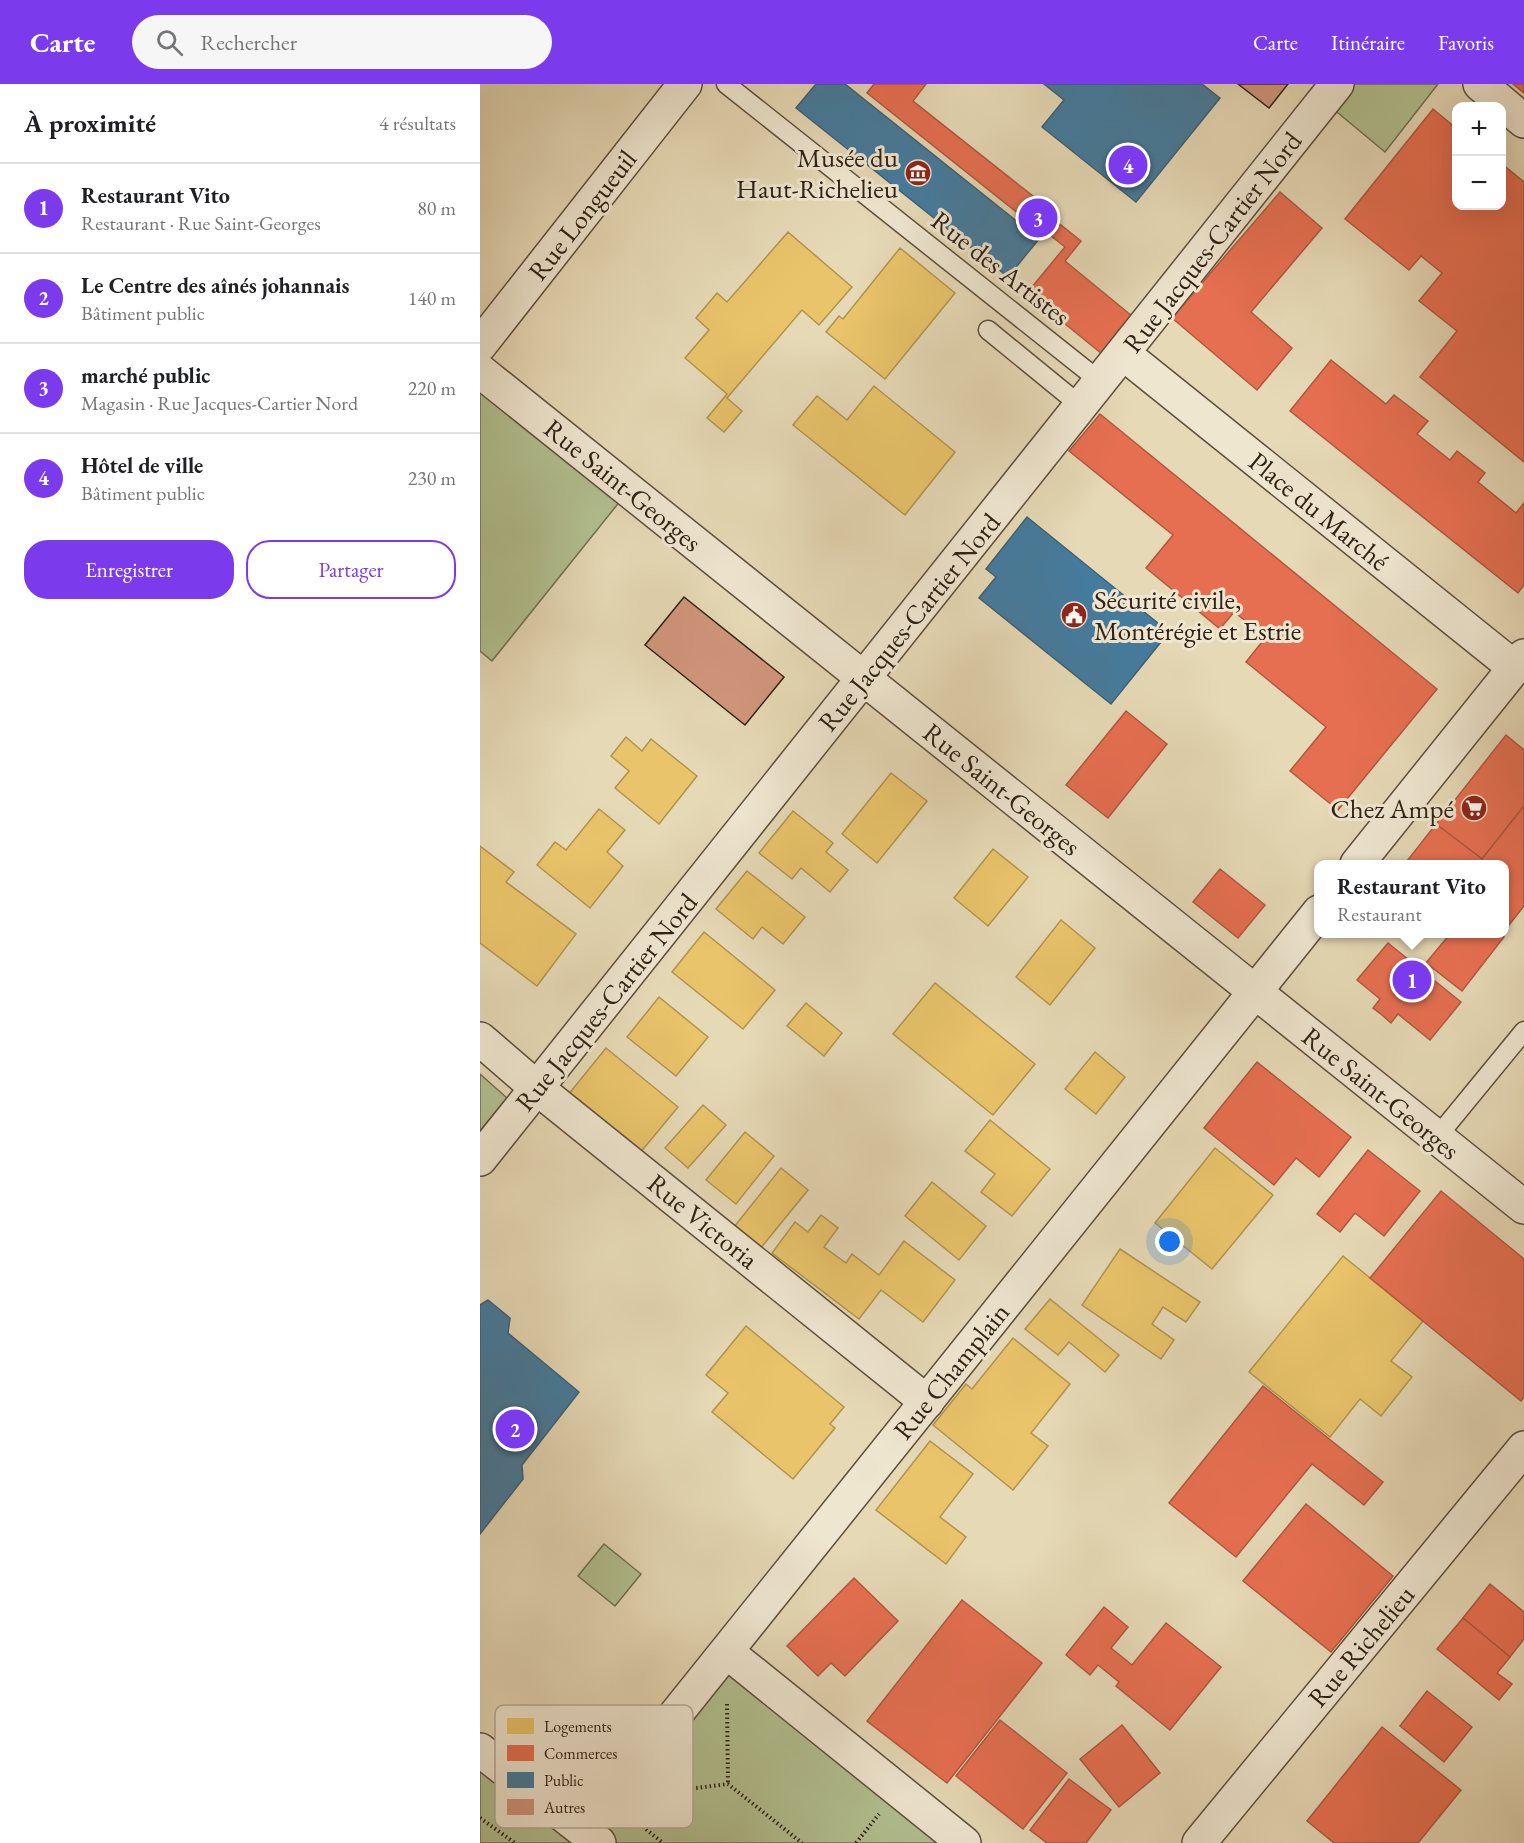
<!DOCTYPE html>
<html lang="fr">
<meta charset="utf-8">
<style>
:root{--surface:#fff;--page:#f6f6f6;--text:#202124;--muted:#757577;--line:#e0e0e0;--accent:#7c3aed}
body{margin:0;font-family:"EB Garamond",serif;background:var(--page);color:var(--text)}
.controls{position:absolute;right:18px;top:18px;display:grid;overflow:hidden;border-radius:12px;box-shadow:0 6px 24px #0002}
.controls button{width:54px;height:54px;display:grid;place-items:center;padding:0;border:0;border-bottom:2px solid var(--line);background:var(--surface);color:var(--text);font:30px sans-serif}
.you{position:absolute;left:690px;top:1158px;width:21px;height:21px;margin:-15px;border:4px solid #fff;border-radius:50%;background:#1a73e8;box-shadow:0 0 0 9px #1a73e833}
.badge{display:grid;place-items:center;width:39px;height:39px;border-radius:50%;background:var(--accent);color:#fff;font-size:20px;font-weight:700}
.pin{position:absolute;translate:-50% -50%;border:3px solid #fff;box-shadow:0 2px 6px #0006}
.popup{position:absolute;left:834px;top:776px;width:195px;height:78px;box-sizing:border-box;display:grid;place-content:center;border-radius:12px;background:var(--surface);filter:drop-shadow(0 2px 4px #0005);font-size:20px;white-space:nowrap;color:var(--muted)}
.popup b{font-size:22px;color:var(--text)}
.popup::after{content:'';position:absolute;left:50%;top:100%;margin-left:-12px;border:12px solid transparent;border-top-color:var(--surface)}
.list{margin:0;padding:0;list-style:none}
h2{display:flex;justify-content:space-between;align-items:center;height:78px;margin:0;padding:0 24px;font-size:26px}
h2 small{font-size:20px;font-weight:400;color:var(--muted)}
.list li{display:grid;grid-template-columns:39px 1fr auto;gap:18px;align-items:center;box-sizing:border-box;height:90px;padding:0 24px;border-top:2px solid var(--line)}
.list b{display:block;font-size:22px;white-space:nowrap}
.list p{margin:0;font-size:20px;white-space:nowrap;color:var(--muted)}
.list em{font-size:20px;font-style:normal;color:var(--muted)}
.actions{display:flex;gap:12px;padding:18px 24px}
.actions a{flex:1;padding:14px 0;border:2px solid var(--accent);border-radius:24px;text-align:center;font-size:21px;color:var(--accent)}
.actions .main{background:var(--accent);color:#fff}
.icon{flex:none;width:33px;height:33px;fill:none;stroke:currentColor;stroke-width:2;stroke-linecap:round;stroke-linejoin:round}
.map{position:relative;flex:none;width:1044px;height:1759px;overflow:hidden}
header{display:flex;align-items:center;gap:36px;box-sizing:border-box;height:84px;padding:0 30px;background:var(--accent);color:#fff}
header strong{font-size:28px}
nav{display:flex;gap:33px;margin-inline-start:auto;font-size:21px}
.search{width:420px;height:54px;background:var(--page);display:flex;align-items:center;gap:15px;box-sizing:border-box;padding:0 21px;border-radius:33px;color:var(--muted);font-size:22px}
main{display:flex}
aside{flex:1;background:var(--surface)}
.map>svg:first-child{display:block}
.green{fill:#b2c090;stroke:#707052;stroke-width:1.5}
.homes{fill:#e9c46a;stroke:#b19350;stroke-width:1.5}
.shops{fill:#e76f51;stroke:#b0583f;stroke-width:1.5}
.public{fill:#457b9d;stroke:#3e6074;stroke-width:1.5}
.building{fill:#d1967d;stroke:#2f2115;stroke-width:1.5}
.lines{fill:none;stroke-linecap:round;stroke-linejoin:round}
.service-casing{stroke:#5d4f3d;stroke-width:21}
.minor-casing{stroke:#5d4f3d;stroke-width:36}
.tertiary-casing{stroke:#5d4f3d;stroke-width:36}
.path{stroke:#2f2115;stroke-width:4;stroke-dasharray:1.5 3;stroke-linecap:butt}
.service{stroke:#efe6d0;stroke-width:18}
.minor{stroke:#efe6d0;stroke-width:33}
.tertiary{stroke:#efe6d0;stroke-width:33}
.labels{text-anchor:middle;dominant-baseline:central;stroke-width:6;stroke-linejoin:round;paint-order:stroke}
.poi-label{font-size:27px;fill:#2f2115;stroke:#efe6d0;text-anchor:end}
.street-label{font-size:27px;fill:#2f2115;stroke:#efe6d0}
.key{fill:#efe6d0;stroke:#b5ab98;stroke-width:1.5}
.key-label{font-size:16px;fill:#2f2115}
</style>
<header>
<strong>Carte</strong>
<div class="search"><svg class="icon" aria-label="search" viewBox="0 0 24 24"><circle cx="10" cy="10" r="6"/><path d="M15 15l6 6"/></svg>Rechercher</div>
<nav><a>Carte</a><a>Itinéraire</a><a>Favoris</a></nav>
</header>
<main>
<aside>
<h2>À proximité<small>4 résultats</small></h2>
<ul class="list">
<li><span class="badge">1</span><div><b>Restaurant Vito</b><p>Restaurant · Rue Saint-Georges</p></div><em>80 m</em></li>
<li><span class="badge">2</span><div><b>Le Centre des aînés johannais</b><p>Bâtiment public</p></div><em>140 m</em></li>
<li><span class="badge">3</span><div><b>marché public</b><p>Magasin · Rue Jacques-Cartier Nord</p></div><em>220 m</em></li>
<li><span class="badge">4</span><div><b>Hôtel de ville</b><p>Bâtiment public</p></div><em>230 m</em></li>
</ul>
<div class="actions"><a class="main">Enregistrer</a><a>Partager</a></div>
</aside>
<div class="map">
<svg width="1044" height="1759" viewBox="0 0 1044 1759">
<rect width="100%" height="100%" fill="#e6d9b6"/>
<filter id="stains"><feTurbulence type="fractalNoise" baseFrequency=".00333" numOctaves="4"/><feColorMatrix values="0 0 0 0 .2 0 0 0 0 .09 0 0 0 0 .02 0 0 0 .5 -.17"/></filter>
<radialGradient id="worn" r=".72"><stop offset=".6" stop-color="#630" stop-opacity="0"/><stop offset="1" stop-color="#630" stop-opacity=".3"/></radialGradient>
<g class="green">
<polygon points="871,0 958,0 905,68 852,24"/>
<polygon points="0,287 149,406 12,577 0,567"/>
<polygon points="0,990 27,1014 0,1047"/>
<polygon points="124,1460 161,1490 135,1522 98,1492"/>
<polygon points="247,1568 484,1759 119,1759 103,1746"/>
<polygon points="0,1687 92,1759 0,1759"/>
</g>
<g class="homes">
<polygon points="308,148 372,203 339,241 322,226 247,314 262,327 244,348 227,334 247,310 205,274 229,246 216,234 237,209 247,218"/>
<polygon points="420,164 475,209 405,295 346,248 359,232 363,235"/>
<polygon points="394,302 475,368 425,431 313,341 337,312 367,336"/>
<polygon points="146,653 162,667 171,655 217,692 179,740 135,704 149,687 131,672"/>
<polygon points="411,689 447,717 397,779 362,750"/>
<polygon points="119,725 145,746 127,768 143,782 110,824 57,781 75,758 86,766"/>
<polygon points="313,727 353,759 346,768 368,786 350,808 321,784 312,795 279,769"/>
<polygon points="0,762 34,788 26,798 96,850 57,902 0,859"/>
<polygon points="513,765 548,793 508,842 474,814"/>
<polygon points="267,787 325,833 303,860 282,843 273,855 236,825"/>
<polygon points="581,836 615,864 570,921 536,893"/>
<polygon points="224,848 295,906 263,945 192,888"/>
<polygon points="455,899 555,980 513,1031 413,950"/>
<polygon points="179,913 228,953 196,992 147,953"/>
<polygon points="326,919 362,949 344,972 307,942"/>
<polygon points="126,964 198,1023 160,1069 88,1011"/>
<polygon points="615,968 645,993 616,1030 585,1005"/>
<polygon points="223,1021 246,1041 208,1084 185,1064"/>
<polygon points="510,1036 570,1085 532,1132 501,1108 515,1090 485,1067"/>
<polygon points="265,1048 294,1072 256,1120 226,1096"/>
<polygon points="735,1064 793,1111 732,1185 675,1139"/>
<polygon points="301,1084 328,1106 280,1165 254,1143"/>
<polygon points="452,1098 506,1142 479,1176 425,1132"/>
<polygon points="341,1131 358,1144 344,1163 366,1179 372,1170 399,1191 424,1157 475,1196 443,1238 401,1206 379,1235 292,1169 315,1138 328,1148"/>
<polygon points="640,1165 720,1218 706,1238 683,1223 672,1240 694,1256 681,1275 602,1221"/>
<polygon points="863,1172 943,1237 911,1277 932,1293 901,1332 880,1315 850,1353 769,1288"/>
<polygon points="570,1215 639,1271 625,1288 589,1258 578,1271 545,1245"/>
<polygon points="266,1242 364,1323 350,1340 355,1344 313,1395 232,1328 248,1309 226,1291"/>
<polygon points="533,1254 590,1300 551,1349 568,1362 533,1406 453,1341 486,1300 492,1305"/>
<polygon points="450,1357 493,1390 460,1433 486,1453 466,1480 396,1426"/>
</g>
<g class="shops">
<polygon points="394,0 446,0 433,17 568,124 565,128 601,157 585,177 657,236 627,274 547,209 585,163 556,140 554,142 387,9"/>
<polygon points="1033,0 1044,0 1044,9"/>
<polygon points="953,25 976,44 976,122 1022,122 1022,80 1044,98 1044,378 940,293 977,247 939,217 962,189 941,172 929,186 865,135"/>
<polygon points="800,108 842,144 771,228 812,264 777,306 692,234"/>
<polygon points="851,276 906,320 914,311 948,337 937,350 970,376 977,367 1005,389 998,398 1036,429 1044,419 1044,501 1038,509 810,327"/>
<polygon points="620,330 957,605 858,726 810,687 846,643 766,578 786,553 754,528 740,545 666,484 693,451 589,367"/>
<polygon points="646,627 687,660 628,734 586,701"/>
<polygon points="1026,651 1044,666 1044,722 1002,775 956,740"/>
<polygon points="1044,722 1044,822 1025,846 1025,780 998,780"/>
<polygon points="956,740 1002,775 998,780 932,780 927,777"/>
<polygon points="740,785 785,821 758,854 713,818"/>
<polygon points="970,850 1020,850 1024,853 982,907 946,879"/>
<polygon points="908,859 981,918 950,956 918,930 911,939 902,931 893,924 900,915 877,896"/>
<polygon points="777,978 871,1053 839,1093 816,1074 794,1101 724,1044"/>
<polygon points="888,1066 940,1107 904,1152 875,1129 860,1148 837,1130"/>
<polygon points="961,1107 1044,1175 1044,1313 1041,1317 890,1194"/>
<polygon points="783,1302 903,1398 884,1421 832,1380 756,1473 689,1419"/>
<polygon points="826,1420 913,1492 851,1568 763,1497"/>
<polygon points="374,1494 418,1537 365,1592 351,1579 338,1592 307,1562"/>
<polygon points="1010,1500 1044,1528 1044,1555 1030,1573 983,1534"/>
<polygon points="482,1516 562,1579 467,1699 387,1637"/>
<polygon points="624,1523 648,1543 631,1564 652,1581 686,1539 741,1583 690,1646 636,1602 639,1598 618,1581 610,1591 586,1571"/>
<polygon points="983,1534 1030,1573 1017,1589 1032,1600 1019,1616 957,1565"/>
<polygon points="947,1607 992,1643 964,1678 920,1642"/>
<polygon points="520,1636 587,1689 543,1745 476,1692"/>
<polygon points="642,1641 680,1689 639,1723 600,1675"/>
<polygon points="902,1643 981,1706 938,1759 854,1759 827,1737"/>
<polygon points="589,1695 631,1726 606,1759 567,1759 550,1746"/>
</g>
<g class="public">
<polygon points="336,0 365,0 559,155 528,193 316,24"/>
<polygon points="564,0 722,0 740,14 656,118 562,43 584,16"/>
<polygon points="547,433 689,548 631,620 499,514 516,493 506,485"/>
<polygon points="8,1216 30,1234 28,1249 99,1308 42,1381 43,1395 0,1450 0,1221"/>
</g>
<g class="building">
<polygon points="758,0 808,0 789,24"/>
<polygon points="204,513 304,593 265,641 165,561"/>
</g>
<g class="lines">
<defs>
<g id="service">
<polyline points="246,0 621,298"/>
<polyline points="508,246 601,322"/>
<polyline points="957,1053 1044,947"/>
</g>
<g id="minor">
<polyline points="0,261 205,0"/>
<polyline points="644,270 1035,584"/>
<polyline points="0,287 1044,1123"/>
<polyline points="0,955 58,1005 447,1318"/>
<polyline points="0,1075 857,0"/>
<polyline points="247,1568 484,1759"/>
</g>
<g id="tertiary">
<polyline points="1000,0 1044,37"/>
<polyline points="877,780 1044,572"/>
<polyline points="0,1666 119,1759"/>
<polyline points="103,1746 839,828"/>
<polyline points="719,1759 1044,1364"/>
</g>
</defs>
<use href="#service" class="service-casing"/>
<use href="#minor" class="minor-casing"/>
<use href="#tertiary" class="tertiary-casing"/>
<g class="path">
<polyline points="247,1620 248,1699"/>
<polyline points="176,1709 248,1700 322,1759"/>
<polyline points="0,1734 35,1759"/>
<polyline points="152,1734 183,1759"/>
<polyline points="376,1759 399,1730"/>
</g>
<use href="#service" class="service"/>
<use href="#minor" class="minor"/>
<use href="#tertiary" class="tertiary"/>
</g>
<defs>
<symbol id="museum-disc" viewBox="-11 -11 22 22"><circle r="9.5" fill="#8f2418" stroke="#efe6d0"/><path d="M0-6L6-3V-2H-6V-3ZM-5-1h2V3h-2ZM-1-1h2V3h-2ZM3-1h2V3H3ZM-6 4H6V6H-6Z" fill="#fff"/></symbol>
<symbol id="civic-disc" viewBox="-11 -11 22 22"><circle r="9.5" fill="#8f2418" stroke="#efe6d0"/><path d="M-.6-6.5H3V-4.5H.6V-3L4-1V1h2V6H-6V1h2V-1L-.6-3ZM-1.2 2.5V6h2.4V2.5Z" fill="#fff"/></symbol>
<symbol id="supermarket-disc" viewBox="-11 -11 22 22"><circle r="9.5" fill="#8f2418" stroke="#efe6d0"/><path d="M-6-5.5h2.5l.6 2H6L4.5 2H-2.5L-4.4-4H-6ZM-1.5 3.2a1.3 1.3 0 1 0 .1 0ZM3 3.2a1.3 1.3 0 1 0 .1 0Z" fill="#fff"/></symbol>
</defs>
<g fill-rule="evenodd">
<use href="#museum-disc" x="423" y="74" width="30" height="30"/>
<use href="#civic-disc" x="579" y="516" width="30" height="30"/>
<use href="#supermarket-disc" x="979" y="709" width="30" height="30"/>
</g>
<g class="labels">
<g class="poi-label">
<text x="418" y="73">Musée du<tspan x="418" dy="31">Haut-Richelieu</tspan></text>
<text x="614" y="515" text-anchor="start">Sécurité civile,<tspan x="614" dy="31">Montérégie et Estrie</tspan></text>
<text x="974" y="724">Chez Ampé</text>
</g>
<g class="street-label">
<text transform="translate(102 131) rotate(-52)">Rue Longueuil</text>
<text transform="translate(732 158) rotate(-52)">Rue Jacques-Cartier Nord</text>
<text transform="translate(521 184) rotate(38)">Rue des Artistes</text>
<text transform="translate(143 401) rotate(39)">Rue Saint-Georges</text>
<text transform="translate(839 427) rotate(39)">Place du Marché</text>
<text transform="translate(429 538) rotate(-51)">Rue Jacques-Cartier Nord</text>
<text transform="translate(522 705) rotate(39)">Rue Saint-Georges</text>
<text transform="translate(126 918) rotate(-51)">Rue Jacques-Cartier Nord</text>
<text transform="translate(901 1009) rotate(39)">Rue Saint-Georges</text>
<text transform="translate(223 1137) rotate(39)">Rue Victoria</text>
<text transform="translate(471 1287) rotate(-51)">Rue Champlain</text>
<text transform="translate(881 1562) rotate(-50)">Rue Richelieu</text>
</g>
</g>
<rect x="15" y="1621" width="198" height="123" rx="9" class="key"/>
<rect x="27" y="1634" width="27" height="16" fill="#e9c46a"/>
<rect x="27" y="1661" width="27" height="16" fill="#e76f51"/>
<rect x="27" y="1688" width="27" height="16" fill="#457b9d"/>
<rect x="27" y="1715" width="27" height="16" fill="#d1967d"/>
<g class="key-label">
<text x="64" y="1648">Logements</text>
<text x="64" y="1675">Commerces</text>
<text x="64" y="1702">Public</text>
<text x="64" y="1729">Autres</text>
</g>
<rect width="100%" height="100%" filter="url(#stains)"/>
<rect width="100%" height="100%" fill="url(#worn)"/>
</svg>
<div class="controls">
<button>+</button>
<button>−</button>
</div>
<div class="you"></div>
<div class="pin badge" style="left:932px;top:896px">1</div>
<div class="popup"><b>Restaurant Vito</b>Restaurant</div>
<div class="pin badge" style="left:35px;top:1345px">2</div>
<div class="pin badge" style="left:558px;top:134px">3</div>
<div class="pin badge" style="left:648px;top:81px">4</div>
</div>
</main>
